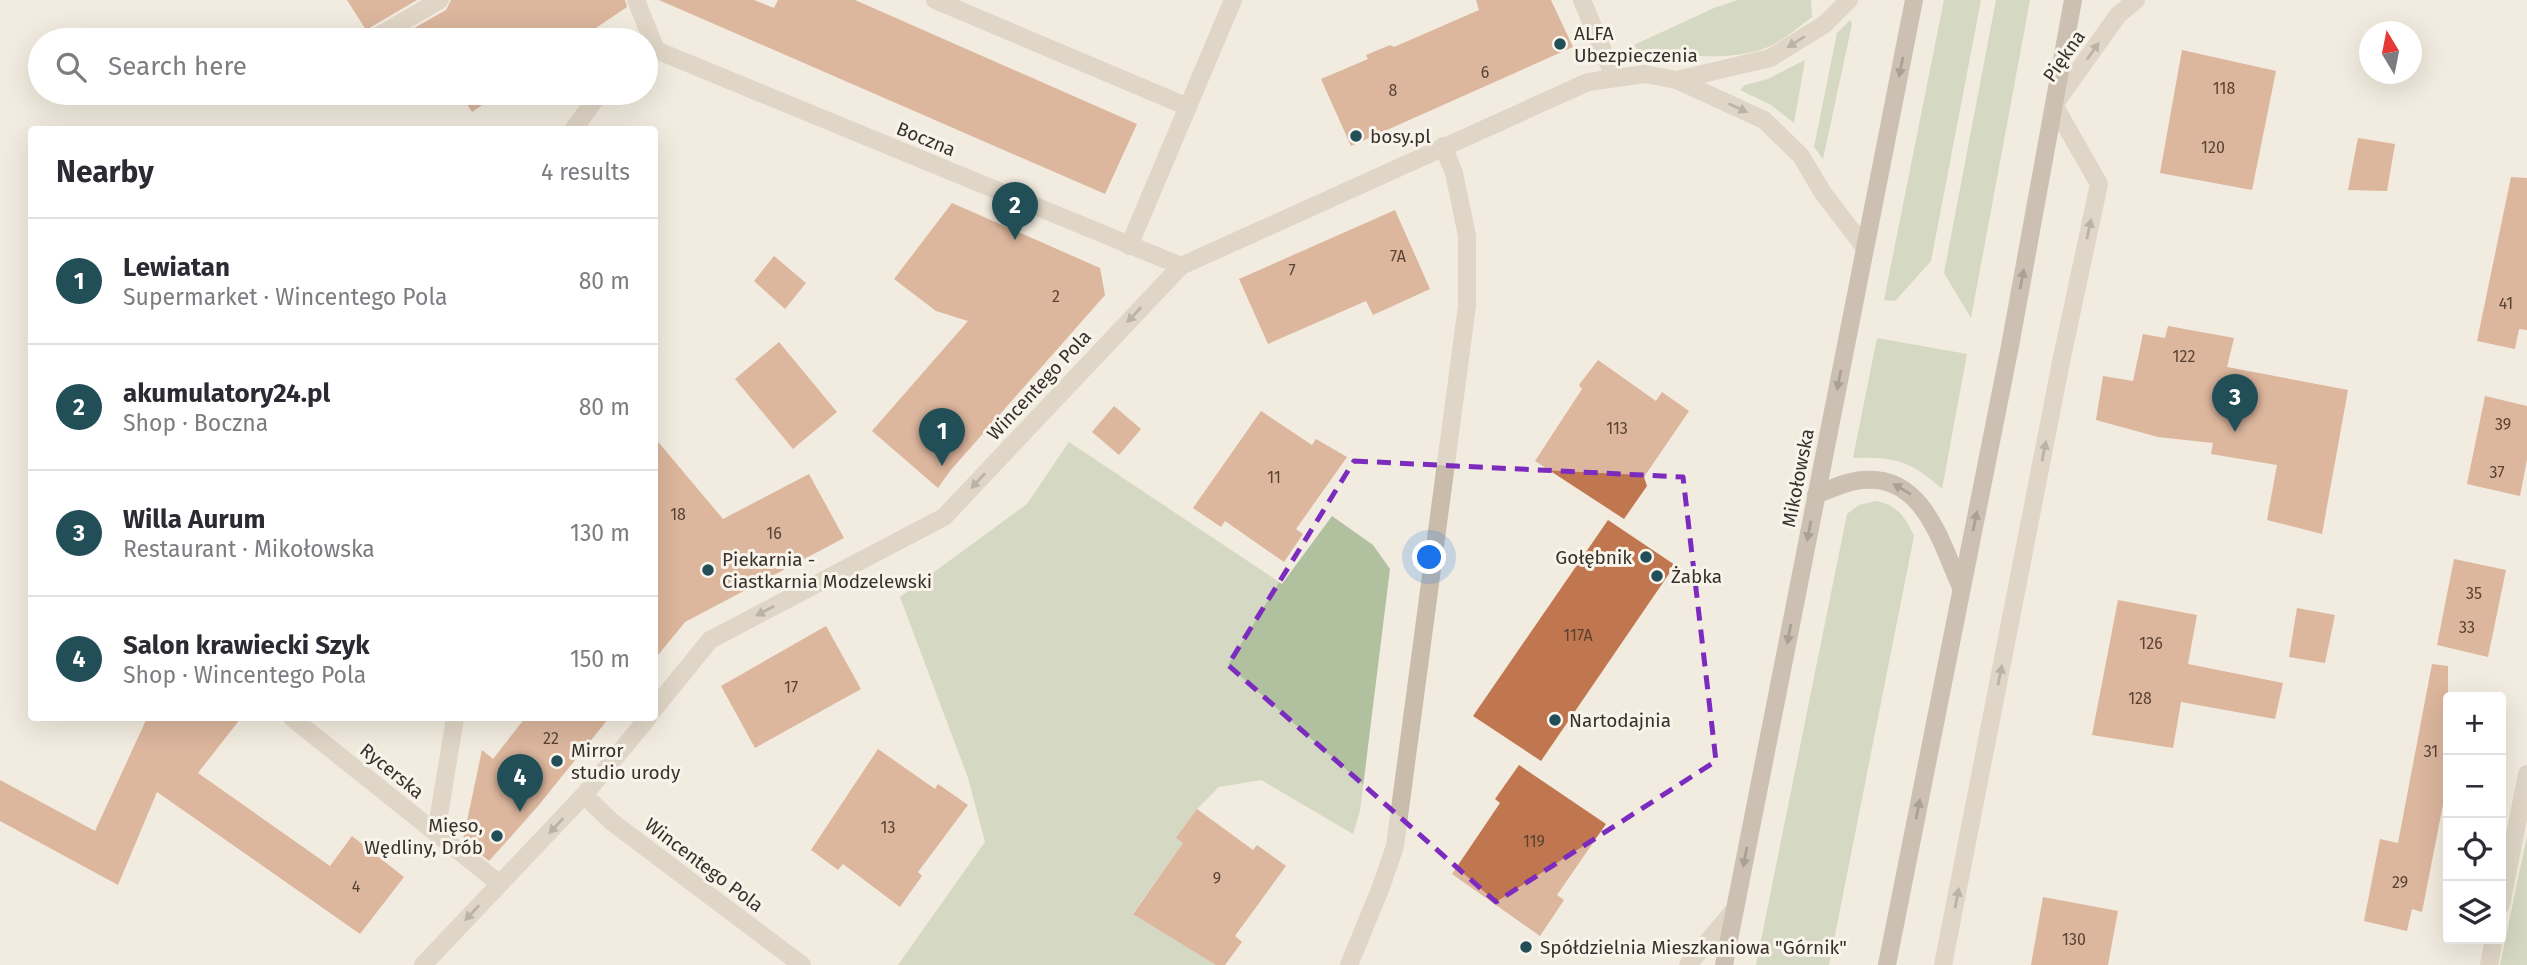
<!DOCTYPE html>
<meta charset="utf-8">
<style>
:root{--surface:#fff;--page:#f2f2f3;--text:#2b2b33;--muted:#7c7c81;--line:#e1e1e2;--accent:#214e57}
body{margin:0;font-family:"Fira Sans",sans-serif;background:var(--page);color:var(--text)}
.controls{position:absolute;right:21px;bottom:21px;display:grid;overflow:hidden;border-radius:7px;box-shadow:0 7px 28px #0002}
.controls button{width:63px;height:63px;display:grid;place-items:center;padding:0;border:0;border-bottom:2px solid var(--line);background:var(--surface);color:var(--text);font:35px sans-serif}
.compass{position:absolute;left:2359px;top:21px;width:63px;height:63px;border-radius:50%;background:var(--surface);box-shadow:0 7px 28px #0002;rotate:350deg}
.you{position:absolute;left:1430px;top:558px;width:24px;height:24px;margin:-18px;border:5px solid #fff;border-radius:50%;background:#1a73e8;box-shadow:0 0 0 10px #1a73e833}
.badge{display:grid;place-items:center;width:46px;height:46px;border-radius:50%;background:var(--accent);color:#fff;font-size:23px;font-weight:700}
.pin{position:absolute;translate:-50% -58px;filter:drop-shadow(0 2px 4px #0008)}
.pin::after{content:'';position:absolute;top:37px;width:24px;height:21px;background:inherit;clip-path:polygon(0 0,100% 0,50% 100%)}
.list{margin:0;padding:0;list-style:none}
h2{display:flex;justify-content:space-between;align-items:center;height:91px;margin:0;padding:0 28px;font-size:30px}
h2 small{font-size:23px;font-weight:400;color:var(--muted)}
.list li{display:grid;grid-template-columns:46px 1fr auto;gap:21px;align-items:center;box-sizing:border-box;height:126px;padding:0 28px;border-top:2px solid var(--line)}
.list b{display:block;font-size:26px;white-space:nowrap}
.list p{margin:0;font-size:23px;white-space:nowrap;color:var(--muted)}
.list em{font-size:23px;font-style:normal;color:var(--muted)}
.icon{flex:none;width:38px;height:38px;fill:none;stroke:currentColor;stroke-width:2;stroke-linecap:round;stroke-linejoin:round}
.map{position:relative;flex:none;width:2527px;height:965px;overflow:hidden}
.search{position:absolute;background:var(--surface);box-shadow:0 7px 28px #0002;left:28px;top:28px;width:630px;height:77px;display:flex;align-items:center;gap:18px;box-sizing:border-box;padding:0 24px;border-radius:38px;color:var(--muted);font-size:26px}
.panel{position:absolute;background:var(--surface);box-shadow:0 7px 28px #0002;left:28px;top:126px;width:630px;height:595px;border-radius:7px}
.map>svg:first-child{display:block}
.green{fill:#b1c09f}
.building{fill:#c0774f}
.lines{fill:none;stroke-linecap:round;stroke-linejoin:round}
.service{stroke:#c9bcab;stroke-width:18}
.minor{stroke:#c9bcab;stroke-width:18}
.secondary{stroke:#9d8c7d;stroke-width:18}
.oneway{fill:#796f64}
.oneway2{fill:#51473f}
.marked{fill:none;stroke:#7b2cbf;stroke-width:5;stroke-dasharray:14 9;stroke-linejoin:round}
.poi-dot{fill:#214e57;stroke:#f9f4eb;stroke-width:2.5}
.labels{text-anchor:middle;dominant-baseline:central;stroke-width:6;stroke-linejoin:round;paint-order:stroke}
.number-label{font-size:16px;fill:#5a4233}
.poi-label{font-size:19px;fill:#38302a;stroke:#f9f4eb;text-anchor:start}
.street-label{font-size:19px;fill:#38302a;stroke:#f9f4eb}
</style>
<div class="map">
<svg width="2527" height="965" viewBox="0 0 2527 965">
<rect width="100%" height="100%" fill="#f2ebdf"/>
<g class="green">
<path d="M1738 0H1811L1812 17C1796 29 1777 46 1757 51 1720 61 1677 54 1639 52L1634 45 1714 8Z"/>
<polygon points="1944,0 1981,0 1931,261 1895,301 1884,300"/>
<polygon points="1996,0 2030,0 1971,318 1944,273"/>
<polygon points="1850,20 1852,24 1823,159 1814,147 1837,33"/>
<polygon points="1805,60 1794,123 1771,105 1740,90 1745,85 1768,79"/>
<path d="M1877 338 1967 354 1942 489C1909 460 1896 457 1853 458Z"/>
<polygon points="1069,442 1282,584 1332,516 1373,545 1390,569 1360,811 1353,834 1261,780 1219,787 1197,809 1177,838 1183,843 1133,913 1216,965 898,965 985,842 968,778 900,597 1027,504"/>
<path d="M1877 501C1898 506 1905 517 1914 536L1829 965H1756L1847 514 1859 505Z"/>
<polygon points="2527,836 2527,965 2500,965"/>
</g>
<g class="building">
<polygon points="347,0 417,0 366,30"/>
<polygon points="451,0 625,0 627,7 578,40 393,40 446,10"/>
<polygon points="659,0 754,0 774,8 778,0 855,0 1137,124 1105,194"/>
<polygon points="1476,0 1551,0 1573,47 1351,146 1321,79 1368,59 1366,55 1390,45 1394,47 1479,10"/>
<polygon points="2182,50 2276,71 2252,190 2160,173"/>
<polygon points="460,93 500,93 472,112"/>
<polygon points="2358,138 2395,144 2387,191 2348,190"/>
<polygon points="2511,177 2527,178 2527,330 2519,329 2515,349 2477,341"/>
<polygon points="952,203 1100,268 1105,295 950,471 938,488 872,431 968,321 936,311 894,279"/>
<polygon points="1395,210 1430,289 1373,315 1366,301 1268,344 1239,279"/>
<polygon points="774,256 806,283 785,309 754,281"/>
<polygon points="2168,326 2234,338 2227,367 2348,390 2322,534 2267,520 2277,465 2211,454 2213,443 2158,437 2096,420 2103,376 2133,381 2143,334 2165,338"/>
<polygon points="779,342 837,412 793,449 735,379"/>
<polygon points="1598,360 1656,401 1662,392 1689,411 1644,477 1647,486 1624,519 1535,461 1582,389 1579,385"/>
<polygon points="2485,396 2527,406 2527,459 2520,496 2467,484"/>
<polygon points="1114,406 1141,429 1119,455 1092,432"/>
<polygon points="1261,411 1312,445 1316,439 1347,457 1296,529 1303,534 1284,562 1225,521 1221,527 1193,508"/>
<polygon points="654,437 723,519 809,474 844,538 685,622 654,660"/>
<polygon points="1608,520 1675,565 1541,761 1473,716"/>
<polygon points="2454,559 2506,570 2488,657 2437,645"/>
<polygon points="2118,600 2197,615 2188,664 2283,683 2275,719 2181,702 2173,748 2092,735"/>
<polygon points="2297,608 2335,615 2325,663 2289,657"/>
<polygon points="826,626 861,689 755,748 721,686"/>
<polygon points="2432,664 2448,666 2448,779 2422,912 2412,909 2407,931 2364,921 2380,839 2398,843"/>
<polygon points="147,718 241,718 198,773 330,866 352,836 404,877 360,934 157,792 118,885 0,821 0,780 95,831"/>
<polygon points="525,718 609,718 538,806 489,861 463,840 482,750 493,759"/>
<polygon points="878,749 935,789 938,784 968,805 918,872 922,876 900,907 843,864 838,870 811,850"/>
<polygon points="1519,765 1606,824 1557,895 1564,900 1540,936 1452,874 1500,803 1495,799"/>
<polygon points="1197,809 1253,850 1257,845 1286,866 1235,936 1242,942 1225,965 1216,965 1133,914 1183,843 1176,838"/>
<polygon points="2043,897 2118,911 2108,965 2031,965"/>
</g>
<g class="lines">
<g class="service">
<polyline points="636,0 656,50"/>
<polyline points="935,0 1188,107"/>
<polyline points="371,40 440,0"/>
<polyline points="1129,246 1233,0"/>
<polyline points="1688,965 1735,909"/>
</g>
<g class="minor">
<polyline points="1582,0 1614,77"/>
<polyline points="646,58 656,50 1181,266"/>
<polyline points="1677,80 1770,58 1825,24 1849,0"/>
<polyline points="573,130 600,93"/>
<polyline points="654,709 710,640 944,517 1181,266 1588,82 1645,74 1677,80 1764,120 1801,156 1823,193 1865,248"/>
<polyline points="292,718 500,884"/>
<polyline points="584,795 612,822 802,965"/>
<polyline points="436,833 455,718"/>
<polyline points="2501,905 2527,774"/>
<polyline points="423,965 584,795 648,718"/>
<polyline points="1349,965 1381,887 1395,846 1467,306 1467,236 1454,173 1443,146"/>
<polyline points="1943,965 2062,357 2099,184 2054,105 2118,15 2136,0"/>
<polyline points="2489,965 2494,939"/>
</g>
<g class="secondary">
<path d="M1816 495C1831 489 1847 481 1863 480 1924 474 1941 544 1961 587"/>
<polyline points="1724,965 1914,0"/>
<polyline points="1887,965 2010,346 2073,0"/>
</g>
</g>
<defs><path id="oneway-solid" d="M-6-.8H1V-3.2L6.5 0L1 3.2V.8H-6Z" transform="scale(1.75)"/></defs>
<g class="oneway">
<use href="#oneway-solid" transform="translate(1796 42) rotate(148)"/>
<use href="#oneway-solid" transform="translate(2093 51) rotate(-55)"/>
<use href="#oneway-solid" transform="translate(1738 108) rotate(25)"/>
<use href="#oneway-solid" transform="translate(2089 229) rotate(-78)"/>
<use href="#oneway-solid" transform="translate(1134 315) rotate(133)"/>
<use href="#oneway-solid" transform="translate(2044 451) rotate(-79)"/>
<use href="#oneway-solid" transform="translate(978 481) rotate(133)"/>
<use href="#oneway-solid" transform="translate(765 611) rotate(152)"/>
<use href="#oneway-solid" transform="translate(2000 675) rotate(-79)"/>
<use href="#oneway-solid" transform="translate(556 826) rotate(133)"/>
<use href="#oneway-solid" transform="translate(1957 898) rotate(-79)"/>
<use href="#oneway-solid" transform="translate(472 913) rotate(133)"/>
</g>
<g class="oneway2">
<use href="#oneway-solid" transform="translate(1901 67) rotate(101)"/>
<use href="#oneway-solid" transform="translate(2022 279) rotate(-79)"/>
<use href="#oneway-solid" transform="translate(1839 380) rotate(101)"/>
<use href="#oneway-solid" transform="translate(1902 489) rotate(-149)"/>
<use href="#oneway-solid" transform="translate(1975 521) rotate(-79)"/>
<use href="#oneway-solid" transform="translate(1809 531) rotate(101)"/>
<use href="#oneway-solid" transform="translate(1789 634) rotate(101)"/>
<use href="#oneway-solid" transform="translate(1918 809) rotate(-79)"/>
<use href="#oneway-solid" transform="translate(1745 857) rotate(101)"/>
</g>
<path d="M0 0H2527V965H0ZM1354 461 1683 477 1716 761 1496 902 1228 665Z" fill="#f2ebdf" fill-opacity=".55" fill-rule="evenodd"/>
<path class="marked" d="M1354 461 1683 477 1716 761 1496 902 1228 665Z"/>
<g class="poi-dot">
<circle cx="1560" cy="44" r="7"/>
<circle cx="1356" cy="136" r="7"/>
<circle cx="1646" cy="557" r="7"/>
<circle cx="708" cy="570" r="7"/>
<circle cx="1657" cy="576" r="7"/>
<circle cx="1555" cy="720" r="7"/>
<circle cx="557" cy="761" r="7"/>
<circle cx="497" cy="836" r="7"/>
<circle cx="1526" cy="947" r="7"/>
</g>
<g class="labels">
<g class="number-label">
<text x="1485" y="72">6</text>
<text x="2224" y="88">118</text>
<text x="1393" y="90">8</text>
<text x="2213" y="147">120</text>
<text x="1398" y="256">7A</text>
<text x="1292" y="270">7</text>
<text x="1056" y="296">2</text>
<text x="2506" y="303">41</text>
<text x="2184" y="356">122</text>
<text x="2503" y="424">39</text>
<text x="1617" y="428">113</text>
<text x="2497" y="472">37</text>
<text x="1274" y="477">11</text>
<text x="678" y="514">18</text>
<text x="774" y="533">16</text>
<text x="2474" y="593">35</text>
<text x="2467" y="627">33</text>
<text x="1578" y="635">117A</text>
<text x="2151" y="643">126</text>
<text x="791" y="687">17</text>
<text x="2140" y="698">128</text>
<text x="551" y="738">22</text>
<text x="2431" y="751">31</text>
<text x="888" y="827">13</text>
<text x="1534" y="841">119</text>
<text x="1217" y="878">9</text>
<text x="2400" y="882">29</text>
<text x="356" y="886">4</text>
<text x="2074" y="939">130</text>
</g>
<g class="poi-label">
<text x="1574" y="33">ALFA<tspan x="1574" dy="22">Ubezpieczenia</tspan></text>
<text x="1370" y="136">bosy.pl</text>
<text x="1632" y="557" text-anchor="end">Gołębnik</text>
<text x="722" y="559">Piekarnia -<tspan x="722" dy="22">Ciastkarnia Modzelewski</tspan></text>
<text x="1671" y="576">Żabka</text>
<text x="1569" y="720">Nartodajnia</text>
<text x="571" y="750">Mirror<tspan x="571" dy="22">studio urody</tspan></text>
<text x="483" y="825" text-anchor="end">Mięso,<tspan x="483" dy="22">Wędliny, Drób</tspan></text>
<text x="1540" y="947">Spółdzielnia Mieszkaniowa "Górnik"</text>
</g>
<g class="street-label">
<text transform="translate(2064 56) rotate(-55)">Piękna</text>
<text transform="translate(926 139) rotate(22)">Boczna</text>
<text transform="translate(1039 385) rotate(-47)">Wincentego Pola</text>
<text transform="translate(1798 478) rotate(-79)">Mikołowska</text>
<text transform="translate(392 771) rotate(39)">Rycerska</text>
<text transform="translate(704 865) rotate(37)">Wincentego Pola</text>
</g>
</g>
</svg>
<div class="controls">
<button>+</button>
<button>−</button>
<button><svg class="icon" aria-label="locate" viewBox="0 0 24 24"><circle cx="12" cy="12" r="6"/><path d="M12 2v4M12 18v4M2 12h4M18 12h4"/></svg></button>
<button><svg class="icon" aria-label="layers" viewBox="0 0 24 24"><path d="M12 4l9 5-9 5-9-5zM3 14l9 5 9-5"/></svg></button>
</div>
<svg class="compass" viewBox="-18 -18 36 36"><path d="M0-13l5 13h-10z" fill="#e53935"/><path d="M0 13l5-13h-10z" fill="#7c7c81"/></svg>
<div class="you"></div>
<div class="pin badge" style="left:942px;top:466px">1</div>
<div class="pin badge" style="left:1015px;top:240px">2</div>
<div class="pin badge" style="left:2235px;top:432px">3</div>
<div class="pin badge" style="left:520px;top:812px">4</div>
<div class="search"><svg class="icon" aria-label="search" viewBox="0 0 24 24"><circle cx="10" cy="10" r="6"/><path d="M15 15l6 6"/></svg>Search here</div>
<section class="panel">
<h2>Nearby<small>4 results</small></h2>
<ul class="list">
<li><span class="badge">1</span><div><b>Lewiatan</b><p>Supermarket · Wincentego Pola</p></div><em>80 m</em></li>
<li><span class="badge">2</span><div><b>akumulatory24.pl</b><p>Shop · Boczna</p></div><em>80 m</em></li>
<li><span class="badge">3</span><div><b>Willa Aurum</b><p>Restaurant · Mikołowska</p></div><em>130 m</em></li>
<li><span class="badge">4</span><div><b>Salon krawiecki Szyk</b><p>Shop · Wincentego Pola</p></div><em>150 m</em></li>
</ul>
</section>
</div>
